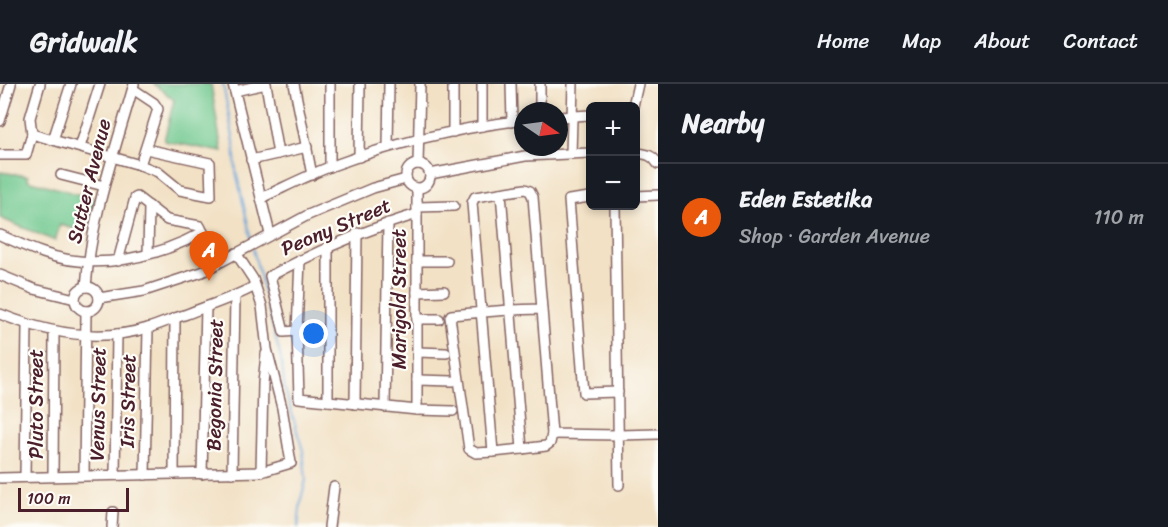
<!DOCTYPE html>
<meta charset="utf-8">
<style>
:root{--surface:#171b24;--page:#20242c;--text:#f1f3f6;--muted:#9ea1a6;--line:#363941;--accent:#ea580c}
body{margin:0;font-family:Sriracha,sans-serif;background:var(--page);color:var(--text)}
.controls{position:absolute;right:18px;top:18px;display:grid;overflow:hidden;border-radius:9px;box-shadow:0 3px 9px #0003}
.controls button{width:54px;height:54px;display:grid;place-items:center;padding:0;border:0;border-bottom:2px solid var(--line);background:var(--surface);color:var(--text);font:30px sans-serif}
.compass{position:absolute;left:514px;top:18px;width:54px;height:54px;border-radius:50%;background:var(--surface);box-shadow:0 3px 9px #0003;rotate:103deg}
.scale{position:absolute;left:18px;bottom:15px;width:111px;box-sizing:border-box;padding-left:6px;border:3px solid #4a1f2b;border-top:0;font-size:16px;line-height:21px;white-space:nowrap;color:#4a1f2b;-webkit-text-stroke:4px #fdfcf7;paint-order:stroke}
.you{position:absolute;left:314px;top:250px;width:21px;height:21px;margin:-15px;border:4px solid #fff;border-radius:50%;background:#1a73e8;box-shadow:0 0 0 9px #1a73e833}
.badge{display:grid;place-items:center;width:39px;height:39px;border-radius:50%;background:var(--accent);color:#fff;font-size:20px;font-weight:700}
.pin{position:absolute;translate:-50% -50px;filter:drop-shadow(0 2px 3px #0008)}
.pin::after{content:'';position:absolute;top:32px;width:21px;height:18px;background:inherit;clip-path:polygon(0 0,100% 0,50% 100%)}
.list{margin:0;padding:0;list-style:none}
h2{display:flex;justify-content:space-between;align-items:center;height:78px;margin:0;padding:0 24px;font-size:26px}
h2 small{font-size:20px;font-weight:400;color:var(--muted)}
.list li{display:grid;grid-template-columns:39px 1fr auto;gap:18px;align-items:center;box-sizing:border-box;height:108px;padding:0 24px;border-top:2px solid var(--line)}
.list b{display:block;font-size:22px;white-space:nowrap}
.list p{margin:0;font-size:20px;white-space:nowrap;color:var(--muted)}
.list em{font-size:20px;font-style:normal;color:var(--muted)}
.map{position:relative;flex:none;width:658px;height:443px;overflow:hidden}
header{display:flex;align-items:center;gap:36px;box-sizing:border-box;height:84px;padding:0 30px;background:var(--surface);border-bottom:2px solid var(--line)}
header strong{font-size:28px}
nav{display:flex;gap:33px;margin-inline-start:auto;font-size:21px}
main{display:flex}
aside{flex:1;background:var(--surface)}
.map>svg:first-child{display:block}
.green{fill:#70c88e;stroke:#5d745c;stroke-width:1.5}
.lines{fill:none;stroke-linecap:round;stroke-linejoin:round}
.stream{stroke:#67a1d7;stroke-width:2}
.street-casing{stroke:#856361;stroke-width:12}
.street{stroke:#fff;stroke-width:9}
.labels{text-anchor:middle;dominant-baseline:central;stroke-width:4.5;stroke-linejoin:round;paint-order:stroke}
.street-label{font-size:20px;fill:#4a1f2b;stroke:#fdfcf7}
</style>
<header>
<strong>Gridwalk</strong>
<nav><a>Home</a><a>Map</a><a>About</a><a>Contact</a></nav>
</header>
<main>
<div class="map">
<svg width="658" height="443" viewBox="0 0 658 443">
<rect width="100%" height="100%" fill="#fdfcf7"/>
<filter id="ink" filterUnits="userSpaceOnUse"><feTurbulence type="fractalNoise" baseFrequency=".0167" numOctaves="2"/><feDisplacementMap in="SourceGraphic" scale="12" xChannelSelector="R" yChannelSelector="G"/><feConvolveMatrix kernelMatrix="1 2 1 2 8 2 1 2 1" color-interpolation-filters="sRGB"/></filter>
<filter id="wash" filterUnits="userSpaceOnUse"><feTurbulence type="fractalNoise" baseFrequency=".008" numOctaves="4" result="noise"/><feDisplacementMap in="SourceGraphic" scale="24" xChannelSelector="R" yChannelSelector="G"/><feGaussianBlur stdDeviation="1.35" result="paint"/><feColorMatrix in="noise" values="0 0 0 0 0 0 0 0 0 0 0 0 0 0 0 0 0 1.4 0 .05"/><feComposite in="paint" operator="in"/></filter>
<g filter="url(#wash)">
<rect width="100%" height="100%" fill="#f2e1c5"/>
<g class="green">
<polygon points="154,0 211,0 222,68 164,57 174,16"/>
<polygon points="0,88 28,92 28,96 95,115 87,148 60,141 55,157 0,134"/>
</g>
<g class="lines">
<g class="stream">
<polyline points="223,0 234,58 236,87 252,159"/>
<polyline points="253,165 281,275 285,306 303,367 306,396 301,415 298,443"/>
</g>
</g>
</g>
<g filter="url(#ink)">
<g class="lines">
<defs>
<g id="street">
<polyline points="233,0 270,150"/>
<polyline points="266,0 278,70"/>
<polyline points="294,0 312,91"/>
<polyline points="482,0 482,42"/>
<polyline points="511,0 512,38"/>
<polyline points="540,0 540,27"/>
<polyline points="133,5 154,19 158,25 140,81"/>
<polyline points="235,7 266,0"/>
<polyline points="633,22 638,0"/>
<polyline points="559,33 590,31"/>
<polyline points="0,37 11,0"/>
<polyline points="453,48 453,0"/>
<polyline points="32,50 140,81 158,88 180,106 211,112 210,79 146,65"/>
<polyline points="53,56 71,0"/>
<polyline points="80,63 100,0"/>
<polyline points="388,63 389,0"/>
<path d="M637 69C646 70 653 71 658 80"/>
<polyline points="571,70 573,0"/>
<polyline points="0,71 26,71 32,50 30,34 40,0"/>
<polyline points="359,73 360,0"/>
<polyline points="251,76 307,63"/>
<circle cx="418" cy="92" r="12"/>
<polyline points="418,80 420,0"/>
<polyline points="330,83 330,0"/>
<polyline points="430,90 525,72 590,69"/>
<polyline points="61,91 104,102"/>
<polyline points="417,105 417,326"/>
<polyline points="636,112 658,111"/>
<polyline points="590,113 569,116 584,309 618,308"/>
<path d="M261 114C285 103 308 91 332 82 394 59 458 44 523 36"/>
<polyline points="615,122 619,401"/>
<polyline points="417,123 454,122"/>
<path d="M0 151C14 157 28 164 43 169 95 188 156 174 203 148"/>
<polyline points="328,162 328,317"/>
<polyline points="148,170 149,122"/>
<polyline points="300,176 297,247 299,314 417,326 453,327"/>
<polyline points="118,177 135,114 137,113 167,136 200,142 218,179"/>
<polyline points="417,177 447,177"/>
<polyline points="0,191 34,205 75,215"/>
<path d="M86 203C91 133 115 67 134 0"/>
<circle cx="87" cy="215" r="12"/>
<polyline points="417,208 444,207"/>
<polyline points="99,214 144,207 202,188 308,131 373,104 406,95"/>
<path d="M542 225C511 225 481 228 451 231L450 233 469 365 476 369 493 368 472 119 475 113 525 105 530 107 533 113 552 350 619 351 658 350"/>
<path d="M0 230C47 249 98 259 148 244 161 240 174 234 187 230 210 221 233 214 255 202"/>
<polyline points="417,235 439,235"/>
<path d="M297 247 284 248 270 192C319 166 364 146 417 130"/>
<polyline points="417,268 446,269"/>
<polyline points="417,296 453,297"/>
<polyline points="355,320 357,149"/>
<polyline points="385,323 388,139"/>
<polyline points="522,365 546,362 550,359 552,350"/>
<polyline points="493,368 522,365 501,109"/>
<polyline points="261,388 263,299 266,270"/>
<polyline points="232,389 235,213"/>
<polyline points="174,390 175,234"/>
<polyline points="202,390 206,223"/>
<polyline points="84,391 86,227"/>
<polyline points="115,391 117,250"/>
<polyline points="145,391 148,244"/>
<polyline points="53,392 54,248"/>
<polyline points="25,393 27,241"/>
<polyline points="0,394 261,388 291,379 282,324 267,265 262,222 253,195 236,169"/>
<polyline points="112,443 113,428"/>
<polyline points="329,443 334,403"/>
</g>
</defs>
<use href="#street" class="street-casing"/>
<use href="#street" class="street"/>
</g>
</g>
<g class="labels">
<g class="street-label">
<text transform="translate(89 97) rotate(-76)">Sutter Avenue</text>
<text transform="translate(336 143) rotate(-23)">Peony Street</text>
<text transform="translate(399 215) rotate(-90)">Marigold Street</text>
<text transform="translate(215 301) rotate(-89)">Begonia Street</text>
<text transform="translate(128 317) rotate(-89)">Iris Street</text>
<text transform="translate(36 320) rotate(-90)">Pluto Street</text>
<text transform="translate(98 320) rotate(-89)">Venus Street</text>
</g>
</g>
</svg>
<div class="controls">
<button>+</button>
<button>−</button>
</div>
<svg class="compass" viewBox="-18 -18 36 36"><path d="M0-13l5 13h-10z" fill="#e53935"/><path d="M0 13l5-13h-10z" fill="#9ea1a6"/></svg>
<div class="scale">100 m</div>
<div class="you"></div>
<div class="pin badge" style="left:209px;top:197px">A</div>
</div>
<aside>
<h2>Nearby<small></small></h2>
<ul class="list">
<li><span class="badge">A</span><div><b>Eden Estetika</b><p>Shop · Garden Avenue</p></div><em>110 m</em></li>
</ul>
</aside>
</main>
